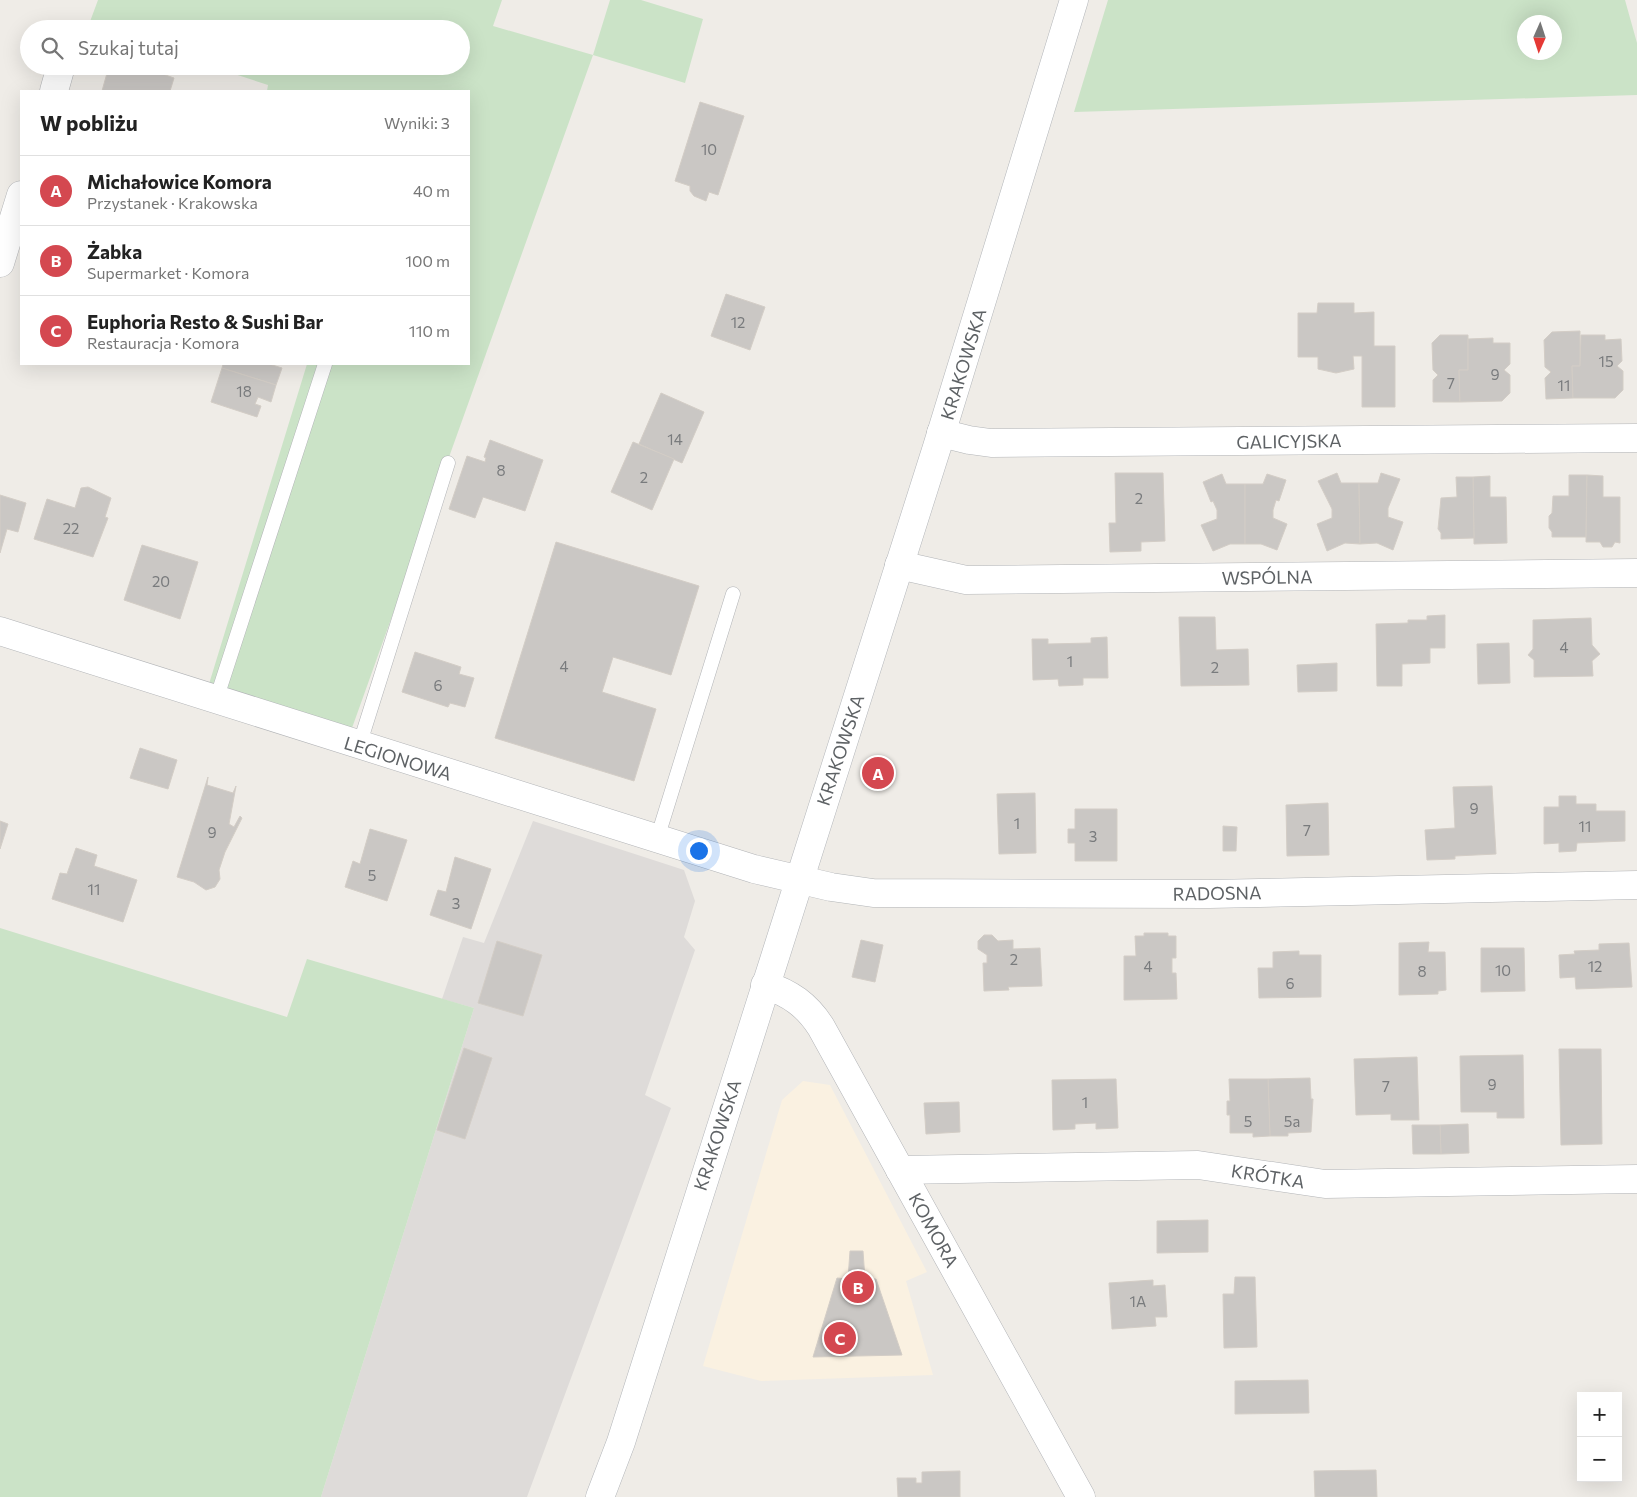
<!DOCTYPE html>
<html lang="pl">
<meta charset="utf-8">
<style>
:root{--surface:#fff;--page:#f2f2f2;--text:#222;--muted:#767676;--line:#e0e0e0;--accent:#d44850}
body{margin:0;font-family:Commissioner,sans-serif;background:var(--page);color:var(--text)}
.controls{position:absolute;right:15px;bottom:15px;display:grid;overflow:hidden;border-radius:0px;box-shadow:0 5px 20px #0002}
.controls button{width:45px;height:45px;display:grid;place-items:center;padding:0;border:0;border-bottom:1px solid var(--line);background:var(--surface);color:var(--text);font:25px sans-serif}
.compass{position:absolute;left:1517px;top:15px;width:45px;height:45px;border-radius:50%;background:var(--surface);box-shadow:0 5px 20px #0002;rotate:183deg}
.you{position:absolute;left:698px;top:850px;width:18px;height:18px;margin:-12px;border:4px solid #fff;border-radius:50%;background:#1a73e8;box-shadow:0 0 0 8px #1a73e833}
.badge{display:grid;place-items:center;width:32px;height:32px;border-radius:50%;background:var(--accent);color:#fff;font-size:16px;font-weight:700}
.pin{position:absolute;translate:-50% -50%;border:2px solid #fff;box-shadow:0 1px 5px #0006}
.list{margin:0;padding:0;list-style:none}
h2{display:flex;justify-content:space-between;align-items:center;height:65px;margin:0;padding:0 20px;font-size:21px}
h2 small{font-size:16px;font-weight:400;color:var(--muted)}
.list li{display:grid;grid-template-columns:32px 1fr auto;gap:15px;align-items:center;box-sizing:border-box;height:70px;padding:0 20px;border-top:1px solid var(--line)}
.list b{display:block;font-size:19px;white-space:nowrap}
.list p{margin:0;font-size:16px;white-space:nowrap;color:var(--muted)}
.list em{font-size:16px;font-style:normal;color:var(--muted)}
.icon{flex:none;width:28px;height:28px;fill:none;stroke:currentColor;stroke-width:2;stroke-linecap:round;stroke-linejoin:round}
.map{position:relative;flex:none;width:1637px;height:1497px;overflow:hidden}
.search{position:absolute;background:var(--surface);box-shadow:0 5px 20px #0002;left:20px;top:20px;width:450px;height:55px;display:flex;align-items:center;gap:12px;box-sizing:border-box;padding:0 18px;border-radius:28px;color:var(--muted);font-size:19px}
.panel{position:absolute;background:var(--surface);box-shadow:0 5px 20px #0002;left:20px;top:90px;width:450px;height:275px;border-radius:0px}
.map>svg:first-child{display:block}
.commercial{fill:#faf1e1}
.industrial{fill:#dedbd9}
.green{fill:#cbe3c7;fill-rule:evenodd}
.building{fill:#cac7c4;stroke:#d3cdc6}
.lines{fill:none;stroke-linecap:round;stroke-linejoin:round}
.service-casing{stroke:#b2b4b7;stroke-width:15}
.minor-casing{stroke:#b2b4b7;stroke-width:29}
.tertiary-casing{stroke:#b2b4b7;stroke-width:29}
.secondary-casing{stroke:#b3b6ba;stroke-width:29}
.service{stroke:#fff;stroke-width:14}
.minor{stroke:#fff;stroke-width:28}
.tertiary{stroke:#fff;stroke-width:28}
.secondary{stroke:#fff;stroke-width:28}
.labels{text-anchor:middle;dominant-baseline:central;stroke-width:4;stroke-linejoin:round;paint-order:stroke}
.number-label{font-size:15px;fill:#797b7d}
.street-label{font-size:18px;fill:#5e6265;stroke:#fff}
</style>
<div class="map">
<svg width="1637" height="1497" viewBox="0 0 1637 1497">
<rect width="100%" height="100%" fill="#efece7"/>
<polygon class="commercial" points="803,1081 830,1085 927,1272 906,1281 933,1375 761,1381 703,1366 782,1100"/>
<polygon class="industrial" points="533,821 684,870 695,901 684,937 695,950 645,1095 671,1108 527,1497 321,1497 474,1008 442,999 463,937 484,943"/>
<g class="green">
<polygon points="98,0 502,0 493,26 593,55 610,0 641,0 703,19 685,83 593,55 352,728 209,684 307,364 469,364 469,91 267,91 268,85 210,66 461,66 461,29 95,29 88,27"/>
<path d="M1108 0H1625L1637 43V95L1074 112ZM1524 22H1554V52H1524Z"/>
<polygon points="0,928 287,1017 307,959 474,1008 321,1497 0,1497"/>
</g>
<g class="building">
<polygon points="109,66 140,66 174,78 170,91 102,91"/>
<polygon points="700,102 744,116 718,195 709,192 706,201 694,196 690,191 690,186 675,181"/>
<polygon points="726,294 765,307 750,350 711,336"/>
<polygon points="1318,303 1354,303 1354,313 1374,312 1374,346 1395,346 1395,407 1362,407 1362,356 1353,356 1354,369 1336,373 1318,369 1318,357 1298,357 1298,313 1317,313"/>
<polygon points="1580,331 1580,366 1572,366 1573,398 1546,399 1545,378 1551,372 1545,367 1544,340 1552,332"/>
<polygon points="1440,335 1468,335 1468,370 1459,370 1460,402 1433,402 1433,380 1438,375 1433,370 1432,343"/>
<polygon points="1581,335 1605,335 1605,340 1621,339 1622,361 1617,366 1623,371 1623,390 1615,398 1573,398 1572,366 1580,366"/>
<polygon points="1493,338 1493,343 1510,343 1510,364 1504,370 1510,375 1510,393 1502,401 1460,402 1459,370 1468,370 1468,339"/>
<polygon points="223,364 269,364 282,368 276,385 222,368"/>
<polygon points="222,368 276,385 271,402 258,397 255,404 261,406 257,417 211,402"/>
<polygon points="661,393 704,412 682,463 639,444"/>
<polygon points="490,440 543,460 525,511 483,497 475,518 449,509 467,456 485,462 486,458 484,457"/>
<polygon points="633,442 674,459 652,510 611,492"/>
<polygon points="1115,473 1163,473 1165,541 1141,542 1141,551 1110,552 1109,523 1116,523"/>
<polygon points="1337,473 1341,483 1359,483 1360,544 1345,543 1327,551 1317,524 1332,518 1332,509 1318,481"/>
<polygon points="1381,473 1400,479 1388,508 1388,517 1403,522 1393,550 1377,543 1360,544 1359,483 1378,483"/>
<polygon points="1222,474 1226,484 1245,484 1245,544 1230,544 1213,551 1201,525 1217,519 1217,510 1213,501 1211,502 1203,482"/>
<polygon points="1267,474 1286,480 1279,501 1276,500 1273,510 1273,518 1287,524 1277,550 1261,544 1245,544 1245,484 1263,484"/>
<polygon points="1569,475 1587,475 1586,537 1552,537 1552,532 1549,528 1549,516 1552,513 1553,496 1569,496"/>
<polygon points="1587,475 1603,476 1603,497 1620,497 1620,543 1615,542 1612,547 1603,547 1600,542 1586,542"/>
<polygon points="1490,476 1490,497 1506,497 1507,543 1474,544 1473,477"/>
<polygon points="1456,477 1473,477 1474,538 1441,539 1441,533 1438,529 1441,498 1457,497"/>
<polygon points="88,487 111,498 105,517 108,518 93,557 34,539 47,499 75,508 81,488"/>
<polygon points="0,495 26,503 18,532 7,529 0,553"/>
<polygon points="556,542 699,586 671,675 613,657 602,692 656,709 634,781 495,738"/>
<polygon points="142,545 198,562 180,619 124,600"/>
<polygon points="1445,615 1445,648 1430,648 1430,663 1402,664 1402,686 1377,686 1376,624 1408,623 1408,620 1427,620 1427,616"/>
<polygon points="1179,617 1215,617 1216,650 1248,649 1249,685 1181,686"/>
<polygon points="1591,618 1592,645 1600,654 1592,661 1593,676 1534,677 1534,660 1528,655 1533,649 1533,620"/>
<polygon points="1107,637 1108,678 1083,678 1083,685 1059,686 1058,679 1033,680 1032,639 1048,639 1048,644 1091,643 1091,638"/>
<polygon points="1509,643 1510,683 1478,684 1477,644"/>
<polygon points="415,652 461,667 459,674 474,678 465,707 450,703 448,707 402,692"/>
<polygon points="1337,663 1337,691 1298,692 1297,665"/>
<polygon points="140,748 177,760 168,789 130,778"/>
<polygon points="208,777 207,785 233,793 236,786 229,824 234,827 240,816 242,818 225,852 219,870 220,879 215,887 206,890 194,882 177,877"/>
<polygon points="1492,786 1496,854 1455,856 1455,859 1427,860 1425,830 1455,828 1453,787"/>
<polygon points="1035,793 1036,853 999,854 997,794"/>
<polygon points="1559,796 1576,796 1576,804 1596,804 1596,811 1625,811 1625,841 1577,843 1576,851 1559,852 1559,843 1544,844 1544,807 1559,807"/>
<polygon points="1328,803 1329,855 1287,856 1286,805"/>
<polygon points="1075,809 1117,809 1117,861 1075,861 1075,843 1068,843 1068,829 1075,829"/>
<polygon points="0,821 8,824 0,849"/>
<polygon points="1223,826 1237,827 1236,851 1223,851"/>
<polygon points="370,829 407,840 387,901 345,887 353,861 360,864"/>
<polygon points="76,848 97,855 94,866 137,880 123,922 52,899 60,873 67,874"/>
<polygon points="455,857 491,869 471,929 430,915 438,890 446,892"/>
<polygon points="1144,933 1168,933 1168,936 1176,936 1176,958 1172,958 1172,973 1176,973 1177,999 1124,1000 1124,956 1136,956 1135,936 1144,936"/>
<polygon points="984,935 992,935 998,941 1013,940 1013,949 1040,948 1042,986 1008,987 1009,990 984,991 983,963 987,963 987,955 978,949 978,941"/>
<polygon points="861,940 883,945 875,982 852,977"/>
<polygon points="497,941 542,955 523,1016 478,1003"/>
<polygon points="1429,942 1428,952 1445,952 1446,990 1438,991 1438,994 1399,995 1399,943"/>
<polygon points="1629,943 1632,987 1576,989 1575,977 1560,978 1559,955 1575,954 1574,951 1599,950 1599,944"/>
<polygon points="1481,948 1524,948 1525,991 1481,992"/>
<polygon points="1299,951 1299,955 1321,955 1321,997 1259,998 1258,968 1273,968 1273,952"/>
<polygon points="464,1048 492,1058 465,1139 437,1130"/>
<polygon points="1559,1049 1601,1049 1602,1144 1561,1145"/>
<polygon points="1523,1055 1524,1118 1497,1118 1497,1112 1461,1112 1460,1056"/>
<polygon points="1417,1057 1419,1120 1391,1120 1391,1114 1356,1115 1354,1059"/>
<polygon points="1310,1078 1311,1099 1313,1099 1311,1132 1288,1133 1288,1136 1270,1136 1268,1079"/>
<polygon points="1116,1079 1118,1128 1096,1129 1096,1123 1075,1124 1075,1129 1053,1130 1052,1080"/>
<polygon points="1229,1079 1268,1079 1270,1136 1253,1137 1253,1133 1230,1133 1230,1115 1227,1115 1227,1101 1230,1101"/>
<polygon points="959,1102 960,1132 926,1134 924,1103"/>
<polygon points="1468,1124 1469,1153 1441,1154 1440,1125"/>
<polygon points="1412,1125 1440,1125 1441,1154 1413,1154"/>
<polygon points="1208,1220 1208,1252 1157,1253 1157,1221"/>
<polygon points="850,1251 863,1251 865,1279 876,1279 902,1355 813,1357 837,1278 848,1279"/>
<polygon points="1235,1277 1255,1277 1257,1347 1224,1348 1223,1294 1234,1294"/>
<polygon points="1153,1280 1153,1286 1165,1285 1167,1317 1155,1317 1156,1326 1112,1329 1109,1283"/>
<polygon points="1308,1380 1309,1413 1235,1414 1235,1381"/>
<polygon points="1376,1470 1377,1497 1315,1497 1314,1471"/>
<polygon points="960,1471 960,1497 898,1497 897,1478 916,1478 916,1483 922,1483 922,1472"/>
</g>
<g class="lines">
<defs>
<g id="service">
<polyline points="216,700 325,364"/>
<polyline points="359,746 448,463"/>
<polyline points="657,839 733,594"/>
</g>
<g id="minor">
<polyline points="54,91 61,66"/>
<polyline points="0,263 21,195"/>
<polyline points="941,433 969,440 991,443 1637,438"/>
<polyline points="899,565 966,580 1637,573"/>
<polyline points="0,631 754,869 831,887 873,893 1209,894 1637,885"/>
<polyline points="900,1170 1198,1165 1325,1184 1637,1179"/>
</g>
<path id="tertiary" d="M765 985C790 993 807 1005 821 1027L1081 1497"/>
<polyline id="secondary" points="600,1497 621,1442 937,447 1074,0"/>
</defs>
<use href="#service" class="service-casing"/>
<use href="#minor" class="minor-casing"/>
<use href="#tertiary" class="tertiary-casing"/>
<use href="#secondary" class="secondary-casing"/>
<use href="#service" class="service"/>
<use href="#minor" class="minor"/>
<use href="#tertiary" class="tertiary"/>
<use href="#secondary" class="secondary"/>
</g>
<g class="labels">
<g class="number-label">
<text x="709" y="149">10</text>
<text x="738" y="322">12</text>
<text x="1606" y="361">15</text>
<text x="1495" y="374">9</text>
<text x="1451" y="383">7</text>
<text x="1564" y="385">11</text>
<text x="244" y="391">18</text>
<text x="675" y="439">14</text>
<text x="501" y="470">8</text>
<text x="644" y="477">2</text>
<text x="1139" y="498">2</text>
<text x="71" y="528">22</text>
<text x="161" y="581">20</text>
<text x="1564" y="647">4</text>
<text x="1070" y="661">1</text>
<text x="564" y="666">4</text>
<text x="1215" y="667">2</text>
<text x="438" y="685">6</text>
<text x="1474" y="808">9</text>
<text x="1017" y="823">1</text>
<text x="1585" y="826">11</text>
<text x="1307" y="830">7</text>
<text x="212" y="832">9</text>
<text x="1093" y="836">3</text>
<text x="372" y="875">5</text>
<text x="94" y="889">11</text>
<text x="456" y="903">3</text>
<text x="1014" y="959">2</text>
<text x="1148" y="966">4</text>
<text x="1595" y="966">12</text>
<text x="1503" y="970">10</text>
<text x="1422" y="971">8</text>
<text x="1290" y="983">6</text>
<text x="1492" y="1084">9</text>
<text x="1386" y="1086">7</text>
<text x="1085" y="1102">1</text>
<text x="1248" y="1121">5</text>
<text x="1292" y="1121">5a</text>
<text x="1138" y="1301">1A</text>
</g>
<g class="street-label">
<text transform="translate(963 364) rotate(-73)">KRAKOWSKA</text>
<text transform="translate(1289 441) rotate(-1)">GALICYJSKA</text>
<text transform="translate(1267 577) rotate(-1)">WSPÓLNA</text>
<text transform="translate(840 750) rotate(-72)">KRAKOWSKA</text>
<text transform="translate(398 758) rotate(17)">LEGIONOWA</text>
<text transform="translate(1217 893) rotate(-1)">RADOSNA</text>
<text transform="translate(717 1135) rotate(-72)">KRAKOWSKA</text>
<text transform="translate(1268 1176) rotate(9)">KRÓTKA</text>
<text transform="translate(934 1230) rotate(61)">KOMORA</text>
</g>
</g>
</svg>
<div class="controls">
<button>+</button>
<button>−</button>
</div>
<svg class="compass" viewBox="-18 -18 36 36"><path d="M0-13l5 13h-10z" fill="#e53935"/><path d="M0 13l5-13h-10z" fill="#767676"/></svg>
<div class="you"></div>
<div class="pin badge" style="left:878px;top:773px">A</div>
<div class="pin badge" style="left:858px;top:1287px">B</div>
<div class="pin badge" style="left:840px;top:1338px">C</div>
<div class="search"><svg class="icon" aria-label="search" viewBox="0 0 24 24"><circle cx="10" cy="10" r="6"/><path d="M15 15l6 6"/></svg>Szukaj tutaj</div>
<section class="panel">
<h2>W pobliżu<small>Wyniki: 3</small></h2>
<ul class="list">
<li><span class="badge">A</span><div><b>Michałowice Komora</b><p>Przystanek · Krakowska</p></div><em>40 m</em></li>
<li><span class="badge">B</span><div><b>Żabka</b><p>Supermarket · Komora</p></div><em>100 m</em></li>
<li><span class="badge">C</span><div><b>Euphoria Resto &amp; Sushi Bar</b><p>Restauracja · Komora</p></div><em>110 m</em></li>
</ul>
</section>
</div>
